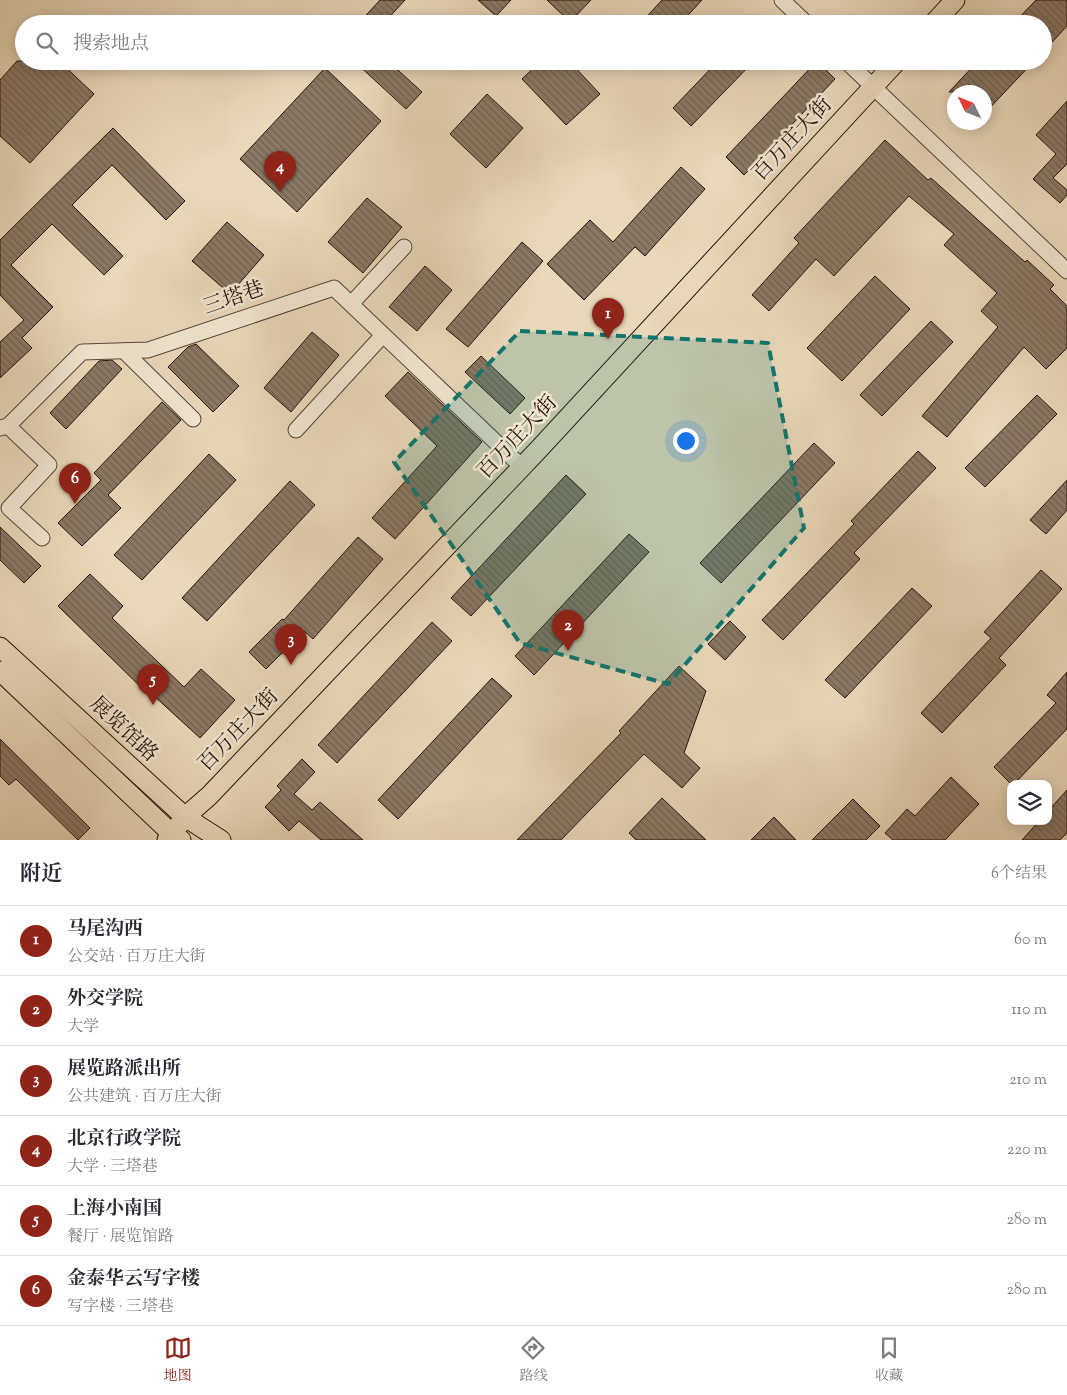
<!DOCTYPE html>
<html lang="zh">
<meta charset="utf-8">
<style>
:root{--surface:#fff;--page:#f2f2f3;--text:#2b2b33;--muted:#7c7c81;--line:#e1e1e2;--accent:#8f2418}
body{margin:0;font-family:"Sorts Mill Goudy","Noto Serif SC",serif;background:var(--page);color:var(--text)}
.controls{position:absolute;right:15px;bottom:15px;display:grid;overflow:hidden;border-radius:10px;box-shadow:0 2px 12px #0003}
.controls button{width:45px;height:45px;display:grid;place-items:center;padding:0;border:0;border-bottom:1px solid var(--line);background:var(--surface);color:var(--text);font:25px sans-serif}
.compass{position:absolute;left:947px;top:85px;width:45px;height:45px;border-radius:50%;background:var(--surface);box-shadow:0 2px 12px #0003;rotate:313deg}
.you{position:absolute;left:685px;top:440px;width:18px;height:18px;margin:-12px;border:4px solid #fff;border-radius:50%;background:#1a73e8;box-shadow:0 0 0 8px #1a73e833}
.badge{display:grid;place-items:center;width:32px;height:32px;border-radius:50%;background:var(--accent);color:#fff;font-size:16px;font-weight:700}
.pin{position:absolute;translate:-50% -41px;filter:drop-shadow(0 1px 2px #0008)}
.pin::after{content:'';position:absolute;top:26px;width:18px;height:15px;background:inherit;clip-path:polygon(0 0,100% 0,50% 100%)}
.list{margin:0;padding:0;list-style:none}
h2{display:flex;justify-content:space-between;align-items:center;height:65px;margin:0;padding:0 20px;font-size:21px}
h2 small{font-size:16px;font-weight:400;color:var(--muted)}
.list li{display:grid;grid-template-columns:32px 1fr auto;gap:15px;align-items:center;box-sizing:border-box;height:70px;padding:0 20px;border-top:1px solid var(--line)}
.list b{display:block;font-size:19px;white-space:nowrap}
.list p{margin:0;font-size:16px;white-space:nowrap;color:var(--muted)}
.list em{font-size:16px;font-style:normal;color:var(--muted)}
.icon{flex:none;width:28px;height:28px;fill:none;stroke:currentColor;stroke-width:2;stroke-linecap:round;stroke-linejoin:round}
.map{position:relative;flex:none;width:1067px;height:840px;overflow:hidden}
.search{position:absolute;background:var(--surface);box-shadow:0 2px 12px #0003;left:15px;right:15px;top:15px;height:55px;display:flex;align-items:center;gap:12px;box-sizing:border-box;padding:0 18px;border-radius:28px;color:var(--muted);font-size:19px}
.sheet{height:485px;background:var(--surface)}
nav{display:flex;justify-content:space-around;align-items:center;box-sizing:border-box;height:70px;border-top:1px solid var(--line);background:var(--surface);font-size:14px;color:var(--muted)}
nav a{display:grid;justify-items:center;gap:2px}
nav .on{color:var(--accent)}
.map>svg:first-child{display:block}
.building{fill:url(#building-back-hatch);stroke:#25130c}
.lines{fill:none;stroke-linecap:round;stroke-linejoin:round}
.minor-casing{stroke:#564437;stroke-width:17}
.major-casing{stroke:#25130c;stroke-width:21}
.minor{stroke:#f1e6d2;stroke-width:15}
.major{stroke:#e9d8b9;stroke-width:19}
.marked{fill:#0f766e;fill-opacity:0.2;stroke:#0f766e;stroke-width:4;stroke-dasharray:10 6;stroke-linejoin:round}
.labels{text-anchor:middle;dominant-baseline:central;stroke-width:5;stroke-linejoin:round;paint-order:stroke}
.street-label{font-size:21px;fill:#25130c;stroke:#f1e6d2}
</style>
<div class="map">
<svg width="1067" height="840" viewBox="0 0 1067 840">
<defs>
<pattern id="building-back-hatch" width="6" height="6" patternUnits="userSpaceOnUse" patternTransform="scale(1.25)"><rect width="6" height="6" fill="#8b7966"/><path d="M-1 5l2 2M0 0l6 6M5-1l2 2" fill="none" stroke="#716252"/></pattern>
</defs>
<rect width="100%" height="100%" fill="#e9d8b9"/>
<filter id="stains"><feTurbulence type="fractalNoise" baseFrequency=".004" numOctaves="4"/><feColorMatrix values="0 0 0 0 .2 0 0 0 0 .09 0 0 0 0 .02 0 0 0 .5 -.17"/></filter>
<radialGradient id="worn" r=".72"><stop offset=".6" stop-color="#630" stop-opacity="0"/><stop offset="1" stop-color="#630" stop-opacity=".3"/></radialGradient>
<g class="building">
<polygon points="380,0 405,0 383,24 358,24"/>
<polygon points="478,0 511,0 496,16"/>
<polygon points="547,0 591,0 570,22"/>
<polygon points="662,0 702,0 680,24 640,24"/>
<polygon points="1036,0 1067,0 1067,26 1043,52 1043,24 1013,24"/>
<polygon points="17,61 59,61 94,94 30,163 0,136 0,80"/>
<polygon points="354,61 388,61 422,92 406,109"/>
<polygon points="541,61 569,61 600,94 566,125 522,79"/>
<polygon points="718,61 754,61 691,126 673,108"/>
<polygon points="817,61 835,79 744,175 726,157"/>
<polygon points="978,61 1034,61 984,114 984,92 949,92"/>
<polygon points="325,68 381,121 297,212 240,159"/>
<polygon points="487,94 523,128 486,168 450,134"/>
<polygon points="1067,101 1067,164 1053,178 1067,190 1067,195 1060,203 1033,179 1056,154 1036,135"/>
<polygon points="113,128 185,201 166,220 112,165 72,205 123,256 104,275 52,224 11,265 53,307 22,338 32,348 0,378 0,342 24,320 0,295 0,240"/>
<polygon points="885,140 928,180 931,178 1025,262 1027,260 1054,285 1050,289 1067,306 1067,348 1046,369 1024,347 947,437 922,416 998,327 981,311 997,293 944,245 954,234 909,196 834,276 816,259 769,311 752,295 799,243 794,238"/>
<polygon points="681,167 705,189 645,256 635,247 584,300 547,264 590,220 613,242"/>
<polygon points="367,198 402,227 363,273 328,242"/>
<polygon points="227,222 264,255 230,294 192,261"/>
<polygon points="522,242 543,261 468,347 446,329"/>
<polygon points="425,266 452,290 417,331 389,307"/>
<polygon points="875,276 910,309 842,381 807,348"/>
<polygon points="931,321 953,342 882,416 860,395"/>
<polygon points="312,332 339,355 291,412 264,388"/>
<polygon points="196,344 239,386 213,412 168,367 188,347"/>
<polygon points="481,356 525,398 510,414 465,372"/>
<polygon points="112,360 122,369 66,429 50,413 99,361"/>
<polygon points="408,372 482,442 395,539 372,518 437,446 385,396"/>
<polygon points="1037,395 1057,414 985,487 965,468"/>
<polygon points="162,402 181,420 108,495 121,508 82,546 58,523 101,480 94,473"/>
<polygon points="814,443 835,463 721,583 700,563"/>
<polygon points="918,451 936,468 854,553 860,559 783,640 762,620 854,524 851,521"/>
<polygon points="209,454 236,480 142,580 114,555"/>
<polygon points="566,475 586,494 471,616 451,598"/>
<polygon points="1067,480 1067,510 1046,534 1030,520"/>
<polygon points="290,481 315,505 207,621 182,598"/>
<polygon points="0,527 41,566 24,583 0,560"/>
<polygon points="629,534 649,552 534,675 515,656"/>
<polygon points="358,537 383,559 313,639 304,631 266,669 249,652 282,619 284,620"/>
<polygon points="1041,570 1062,589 999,658 1006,665 942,733 921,713 991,638 984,632"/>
<polygon points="90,574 123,606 112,618 184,687 201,669 235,700 200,738 153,695 151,697 58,606"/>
<polygon points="912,588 932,606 845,698 825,680"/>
<polygon points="730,621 746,637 725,660 708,644"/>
<polygon points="432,622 452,641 337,763 318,745"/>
<polygon points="679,666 706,691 684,753 700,768 682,788 644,754 561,840 517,840 621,733 619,731"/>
<polygon points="1067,672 1067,729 1014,784 1011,784 994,767 1056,703 1047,695"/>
<polygon points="492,678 512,696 398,819 378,800"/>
<polygon points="0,739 90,828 78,840 16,779 9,785 0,776"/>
<polygon points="302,759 315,772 294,794 312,810 320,802 363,840 321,840 299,821 289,831 265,807 281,790 277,786"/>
<polygon points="951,777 979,804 945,840 893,840 885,833 907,809 915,816"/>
<polygon points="1067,790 1067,833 1060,840 1022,840 1039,821 1048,821 1048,811"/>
<polygon points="662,798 706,840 636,840 629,833"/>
<polygon points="853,799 880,826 866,840 812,840"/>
<polygon points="774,817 796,840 751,840"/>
</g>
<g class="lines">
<defs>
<g id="minor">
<polyline points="782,0 807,24"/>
<polyline points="846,61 1067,271"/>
<polyline points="351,304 404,247"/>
<polyline points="124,351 193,419"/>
<polyline points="8,426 49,465 9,508 42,538"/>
<polyline points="0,428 8,426 82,352 148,350 334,288 522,467"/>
<polyline points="296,430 383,335"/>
</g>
<g id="major">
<polyline points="933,24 955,0"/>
<polyline points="0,647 185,817 221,840"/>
<polyline points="0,671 172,834 181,840"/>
<polyline points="167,840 185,817 209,796 539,449 897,61"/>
</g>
</defs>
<use href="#minor" class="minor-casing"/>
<use href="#major" class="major-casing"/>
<use href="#minor" class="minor"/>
<use href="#major" class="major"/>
</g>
<path class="marked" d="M520 331 768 343 804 528 668 684 520 643 394 462Z"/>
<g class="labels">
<g class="street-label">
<text transform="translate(793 140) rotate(-47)">百万庄大街</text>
<text transform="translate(234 299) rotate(-19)">三塔巷</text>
<text transform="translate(518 438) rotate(-47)">百万庄大街</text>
<text transform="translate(123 730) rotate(43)">展览馆路</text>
<text transform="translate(239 731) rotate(-46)">百万庄大街</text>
</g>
</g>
<rect width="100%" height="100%" filter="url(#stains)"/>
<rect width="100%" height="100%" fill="url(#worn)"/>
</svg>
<div class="controls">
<button><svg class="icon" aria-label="layers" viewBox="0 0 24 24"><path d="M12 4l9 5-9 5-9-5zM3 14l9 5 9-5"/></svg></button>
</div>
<svg class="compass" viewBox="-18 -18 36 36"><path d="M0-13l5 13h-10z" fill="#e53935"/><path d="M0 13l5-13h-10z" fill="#7c7c81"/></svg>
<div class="you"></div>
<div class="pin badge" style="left:608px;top:339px">1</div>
<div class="pin badge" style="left:568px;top:651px">2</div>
<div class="pin badge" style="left:291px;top:665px">3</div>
<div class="pin badge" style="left:280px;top:192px">4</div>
<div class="pin badge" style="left:153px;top:705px">5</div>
<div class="pin badge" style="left:75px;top:504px">6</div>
<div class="search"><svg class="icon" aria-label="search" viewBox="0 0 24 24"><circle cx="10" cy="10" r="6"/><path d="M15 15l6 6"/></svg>搜索地点</div>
</div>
<section class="sheet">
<h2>附近<small>6个结果</small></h2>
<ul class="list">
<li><span class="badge">1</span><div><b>马尾沟西</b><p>公交站 · 百万庄大街</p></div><em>60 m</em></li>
<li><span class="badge">2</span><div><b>外交学院</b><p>大学</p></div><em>110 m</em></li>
<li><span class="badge">3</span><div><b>展览路派出所</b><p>公共建筑 · 百万庄大街</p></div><em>210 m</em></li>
<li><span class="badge">4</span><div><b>北京行政学院</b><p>大学 · 三塔巷</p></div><em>220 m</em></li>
<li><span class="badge">5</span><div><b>上海小南国</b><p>餐厅 · 展览馆路</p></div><em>280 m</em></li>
<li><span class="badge">6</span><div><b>金泰华云写字楼</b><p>写字楼 · 三塔巷</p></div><em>280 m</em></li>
</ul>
</section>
<nav>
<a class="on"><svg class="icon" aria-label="map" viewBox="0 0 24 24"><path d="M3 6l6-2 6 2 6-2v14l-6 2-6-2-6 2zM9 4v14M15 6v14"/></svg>地图</a>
<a><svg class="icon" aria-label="directions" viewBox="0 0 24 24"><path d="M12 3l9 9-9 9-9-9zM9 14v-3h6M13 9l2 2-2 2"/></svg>路线</a>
<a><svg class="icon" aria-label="saved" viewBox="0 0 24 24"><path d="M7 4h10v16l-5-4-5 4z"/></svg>收藏</a>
</nav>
